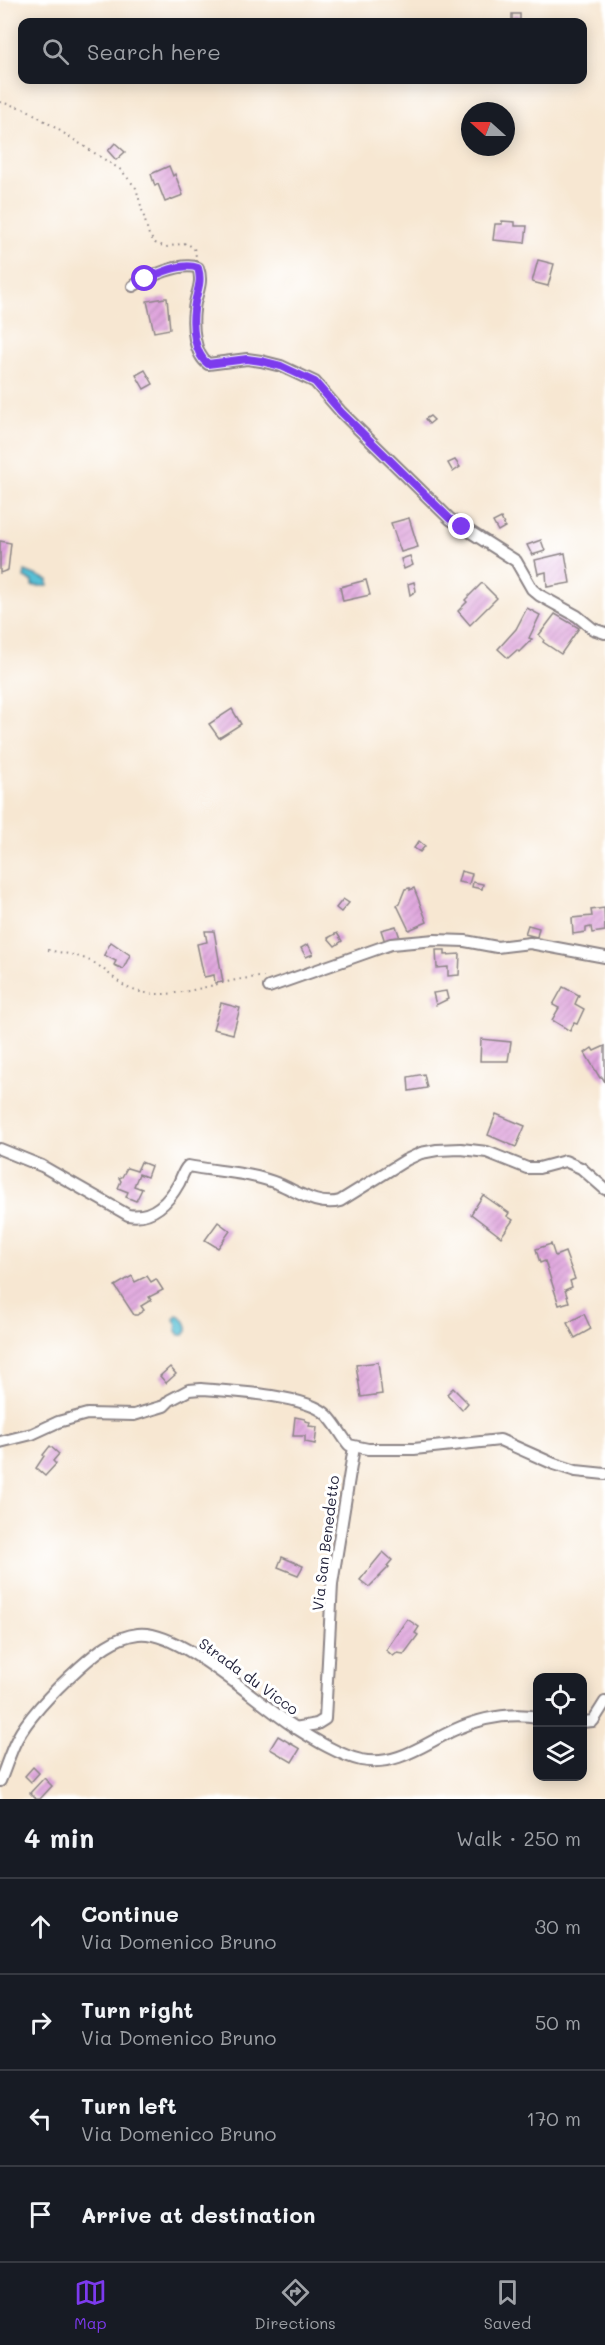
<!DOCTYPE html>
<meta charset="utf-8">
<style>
:root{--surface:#171b24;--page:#20242c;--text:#f1f3f6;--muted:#9ea1a6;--line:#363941;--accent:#7c3aed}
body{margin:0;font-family:Mali,sans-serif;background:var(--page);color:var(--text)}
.controls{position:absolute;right:18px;bottom:18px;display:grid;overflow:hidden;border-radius:12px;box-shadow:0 3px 15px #0003}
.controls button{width:54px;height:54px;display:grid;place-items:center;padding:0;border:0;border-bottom:2px solid var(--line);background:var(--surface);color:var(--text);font:30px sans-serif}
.compass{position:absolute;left:461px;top:102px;width:54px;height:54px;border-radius:50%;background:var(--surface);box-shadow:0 3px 15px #0003;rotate:291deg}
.stop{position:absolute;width:18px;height:18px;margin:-14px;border:4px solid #7c3aed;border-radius:50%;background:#fff}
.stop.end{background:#7c3aed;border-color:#fff;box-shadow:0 2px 6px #0008}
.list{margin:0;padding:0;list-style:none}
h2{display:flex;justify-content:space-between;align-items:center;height:78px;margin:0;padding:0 24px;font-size:26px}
h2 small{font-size:20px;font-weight:400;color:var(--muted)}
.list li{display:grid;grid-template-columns:39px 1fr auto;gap:18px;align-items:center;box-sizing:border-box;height:96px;padding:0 24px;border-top:2px solid var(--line)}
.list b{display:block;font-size:22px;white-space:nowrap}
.list p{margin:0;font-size:20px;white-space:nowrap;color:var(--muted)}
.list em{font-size:20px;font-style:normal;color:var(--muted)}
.icon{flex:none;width:33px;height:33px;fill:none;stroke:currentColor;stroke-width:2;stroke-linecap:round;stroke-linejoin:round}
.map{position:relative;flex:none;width:605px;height:1799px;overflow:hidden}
.search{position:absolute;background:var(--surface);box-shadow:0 3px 15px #0003;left:18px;right:18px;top:18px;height:66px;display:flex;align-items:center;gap:15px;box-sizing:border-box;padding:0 21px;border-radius:12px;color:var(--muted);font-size:22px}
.sheet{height:462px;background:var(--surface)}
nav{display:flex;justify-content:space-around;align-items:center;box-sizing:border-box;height:84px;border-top:2px solid var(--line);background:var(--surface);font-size:16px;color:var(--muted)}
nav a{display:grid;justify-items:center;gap:3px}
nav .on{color:var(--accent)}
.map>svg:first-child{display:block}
.water{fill:url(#water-ripples);stroke:#3d7188;stroke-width:1.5}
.building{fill:url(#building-hatch)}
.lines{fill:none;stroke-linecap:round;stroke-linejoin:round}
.minor-casing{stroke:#8c8486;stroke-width:14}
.path{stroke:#8c8486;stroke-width:2;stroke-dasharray:1.5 4.5;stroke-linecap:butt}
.minor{stroke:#fff;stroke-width:10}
.route{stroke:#7c3aed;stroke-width:8}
.labels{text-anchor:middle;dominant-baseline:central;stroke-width:6;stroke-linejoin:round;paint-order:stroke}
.street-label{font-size:15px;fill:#22223b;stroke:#fff}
</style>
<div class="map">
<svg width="605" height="1799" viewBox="0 0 605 1799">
<defs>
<pattern id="water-ripples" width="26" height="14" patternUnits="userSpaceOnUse" patternTransform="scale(1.5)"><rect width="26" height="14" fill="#58c0d5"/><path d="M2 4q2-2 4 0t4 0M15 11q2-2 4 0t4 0" fill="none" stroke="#489cae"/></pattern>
<pattern id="building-hatch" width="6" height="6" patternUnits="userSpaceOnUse" patternTransform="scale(1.5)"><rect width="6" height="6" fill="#dea2db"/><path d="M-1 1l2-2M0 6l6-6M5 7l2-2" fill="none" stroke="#be8bbd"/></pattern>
</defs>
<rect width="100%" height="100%" fill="#fff"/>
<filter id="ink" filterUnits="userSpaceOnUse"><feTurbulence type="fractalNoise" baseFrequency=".0167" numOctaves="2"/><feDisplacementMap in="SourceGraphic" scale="12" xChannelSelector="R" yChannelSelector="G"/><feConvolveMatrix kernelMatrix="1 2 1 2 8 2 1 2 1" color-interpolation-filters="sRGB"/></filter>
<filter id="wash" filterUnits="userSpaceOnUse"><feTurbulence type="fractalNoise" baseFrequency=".008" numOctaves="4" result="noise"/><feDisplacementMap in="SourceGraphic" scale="24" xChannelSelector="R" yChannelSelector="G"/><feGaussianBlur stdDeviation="1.35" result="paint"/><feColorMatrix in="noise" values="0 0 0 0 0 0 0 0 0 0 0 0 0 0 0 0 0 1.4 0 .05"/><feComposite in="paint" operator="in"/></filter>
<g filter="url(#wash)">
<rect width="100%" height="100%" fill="#f7e7d2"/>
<g class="water">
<polygon points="25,571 48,580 48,586 32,586 32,581 24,578"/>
<path d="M177 1315C183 1317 188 1324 187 1331L184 1335H179L176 1331 177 1326 174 1319Z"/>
</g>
<g id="blocks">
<g class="building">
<rect x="512" y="14" width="8" height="6"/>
<polygon points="115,143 125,152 116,160 108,151"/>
<polygon points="169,166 173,176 175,174 183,195 165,202 158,184 155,186 151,174"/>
<polygon points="502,221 515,222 515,226 527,226 525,243 493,240 495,224 502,224"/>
<polygon points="538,260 554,264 548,286 532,282"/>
<polygon points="165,298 167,298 170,329 154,332 147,301"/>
<polygon points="145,370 153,384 144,389 136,375"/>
<polygon points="430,416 434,420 429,424 425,419"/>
<polygon points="455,460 460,467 453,472 448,463"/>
<polygon points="409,518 418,547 401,552 391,523"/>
<polygon points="501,518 505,527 498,531 493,522"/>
<polygon points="541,540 545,551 532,555 527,545"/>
<polygon points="0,541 11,543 8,570 0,573"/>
<polygon points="565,553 570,583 547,587 546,572 538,574 535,560"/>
<polygon points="410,556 413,565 404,569 401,559"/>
<polygon points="366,580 370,595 343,601 340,587"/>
<polygon points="414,582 416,591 410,595 408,584"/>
<polygon points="482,583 497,598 470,625 458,611 467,602 465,600"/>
<polygon points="527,608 540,615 529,638 532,639 519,652 517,650 508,658 498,649 516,629"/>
<polygon points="555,614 579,628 561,654 543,642 544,640 539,635"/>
<polygon points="232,709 241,724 219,738 209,724"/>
<polygon points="419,841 425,846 420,852 414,848"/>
<polygon points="461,871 472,874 469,884 458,882"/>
<polygon points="473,882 483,884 482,889 472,887"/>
<polygon points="410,888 410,890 414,888 427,922 409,930 397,905 399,904 405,889"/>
<polygon points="343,899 349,903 341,912 336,908"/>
<polygon points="604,908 605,931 592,933 591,927 586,928 586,932 573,934 572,918 592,916 591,910"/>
<polygon points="528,925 539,928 537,937 525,934"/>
<polygon points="396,926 400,938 385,942 381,930"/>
<polygon points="205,931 214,931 223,982 215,983 214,975 204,977 197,944 207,942"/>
<polygon points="337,933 342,941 335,946 328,938"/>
<polygon points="111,942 130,955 123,969 114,965 116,961 104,955"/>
<polygon points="308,944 313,954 306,957 301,948"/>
<polygon points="436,950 445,950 445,955 460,954 459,975 448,976 448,967 437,968"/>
<polygon points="563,987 579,995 575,1004 584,1009 577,1024 574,1023 570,1031 552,1020 559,1008 553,1005"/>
<polygon points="446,991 448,999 436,1005 433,993"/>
<polygon points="221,1003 240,1008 233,1034 213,1029"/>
<polygon points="481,1039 511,1042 508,1061 480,1061"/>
<polygon points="605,1046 605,1082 602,1077 600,1078 585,1053 592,1048 594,1051"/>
<polygon points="424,1074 427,1088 409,1091 408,1077"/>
<polygon points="496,1114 525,1126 516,1147 488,1135"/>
<polygon points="141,1162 151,1166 147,1177 139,1174 134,1186 142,1189 136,1201 126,1197 128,1192 118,1188 121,1181 119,1178 122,1177 127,1168 137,1171"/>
<polygon points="483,1195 509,1213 507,1216 513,1220 501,1237 471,1214"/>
<polygon points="218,1222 230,1231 218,1248 205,1240"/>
<polygon points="551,1244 555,1256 565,1252 575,1279 570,1281 572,1287 565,1290 569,1302 559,1305 545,1261 540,1263 536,1249"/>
<polygon points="132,1276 135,1282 147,1276 151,1282 156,1279 163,1290 149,1297 151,1300 141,1306 144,1310 137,1315 134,1315 115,1286"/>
<polygon points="584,1314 591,1329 575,1338 567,1323"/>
<polygon points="378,1362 382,1394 361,1397 356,1365"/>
<polygon points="170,1367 176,1374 166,1383 160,1376"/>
<polygon points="453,1388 468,1403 462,1410 447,1394"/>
<polygon points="295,1417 305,1419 305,1421 310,1422 309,1426 317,1427 315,1444 305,1442 305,1436 293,1436"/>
<polygon points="50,1446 59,1454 53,1461 56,1464 45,1476 36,1468 44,1456 43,1455"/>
<polygon points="383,1552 392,1560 387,1566 389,1567 369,1587 360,1580"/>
<polygon points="282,1557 303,1566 298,1575 278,1567"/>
<polygon points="407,1619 419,1627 415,1633 418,1635 404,1654 397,1653 393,1656 386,1650"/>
<polygon points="278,1736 300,1749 292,1762 270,1749"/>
<polygon points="33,1767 39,1773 31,1782 25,1776"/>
<polygon points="44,1778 52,1786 40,1799 36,1799 30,1793"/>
</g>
</g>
</g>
<g filter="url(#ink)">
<use href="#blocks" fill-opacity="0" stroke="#8c8486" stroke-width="1.5"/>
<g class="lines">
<defs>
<g id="minor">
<path d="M133 286C148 277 182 261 198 268 204 284 195 294 194 310 192 326 194 354 208 364L247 359 261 361 281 366 315 382 341 412 450 519 516 561 532 589 539 595 577 616 593 629 605 633"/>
<polyline points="269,987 391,944 435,940 465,941 497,947 530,943 605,957"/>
<path d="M0 1149 42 1166 128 1215C152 1219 168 1203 179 1183 182 1177 183 1171 188 1166 219 1172 250 1172 279 1184 298 1192 318 1207 340 1201L406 1160 421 1153 437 1150 461 1149 487 1152 527 1168H539L565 1161 581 1168 605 1189"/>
<path d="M0 1442 32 1434 58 1422 87 1414 134 1415 164 1406 170 1400 189 1390 201 1389C230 1391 307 1395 327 1415 336 1424 341 1435 349 1445L368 1449H414L500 1440 554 1464 576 1471 605 1474"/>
<polyline points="582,1722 593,1721 605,1702"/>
<polyline points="295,1728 317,1724 325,1719 332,1584 354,1447"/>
<path d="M0 1781C6 1767 10 1752 17 1739 30 1714 59 1686 80 1667 97 1652 114 1637 138 1634 180 1629 259 1705 296 1728 315 1740 339 1755 361 1760 396 1767 424 1744 454 1730 481 1718 508 1712 538 1717"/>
</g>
</defs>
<use href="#minor" class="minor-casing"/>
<g class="path">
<polyline points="0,102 26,109 121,170 136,188 149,235 155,243 166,247 186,243 194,248 196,256"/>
<path d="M48 950C63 953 79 955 92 962 107 969 118 985 133 990 177 1004 220 977 264 977"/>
</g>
<use href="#minor" class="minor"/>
</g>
</g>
<g class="lines" filter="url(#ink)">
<path class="route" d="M145 279C160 273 182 262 198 268 203 284 195 294 194 310 192 326 194 354 208 364L247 359 261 361 281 366 315 382 341 412 450 519 462 527"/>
</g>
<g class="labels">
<g class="street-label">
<text transform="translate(325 1543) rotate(-83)">Via San Benedetto</text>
<text transform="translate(249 1676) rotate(36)">Strada du Vicco</text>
</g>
</g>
</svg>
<div class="controls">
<button><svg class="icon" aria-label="locate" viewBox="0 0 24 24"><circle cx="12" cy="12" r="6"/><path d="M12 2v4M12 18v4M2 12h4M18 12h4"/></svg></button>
<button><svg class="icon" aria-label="layers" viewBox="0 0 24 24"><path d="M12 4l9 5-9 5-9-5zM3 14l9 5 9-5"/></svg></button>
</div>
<svg class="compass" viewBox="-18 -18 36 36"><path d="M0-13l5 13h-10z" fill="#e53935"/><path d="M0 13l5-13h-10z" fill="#9ea1a6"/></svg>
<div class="stop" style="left:145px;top:279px"></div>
<div class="stop end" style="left:462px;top:527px"></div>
<div class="search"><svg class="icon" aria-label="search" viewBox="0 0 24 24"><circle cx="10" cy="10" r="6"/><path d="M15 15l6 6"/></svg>Search here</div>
</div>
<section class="sheet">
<h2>4 min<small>Walk · 250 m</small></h2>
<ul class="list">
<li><svg class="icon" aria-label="ahead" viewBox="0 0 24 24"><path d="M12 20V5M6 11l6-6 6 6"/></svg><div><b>Continue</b><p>Via Domenico Bruno</p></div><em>30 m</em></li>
<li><svg class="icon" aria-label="right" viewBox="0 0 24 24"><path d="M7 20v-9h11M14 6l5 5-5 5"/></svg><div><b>Turn right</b><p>Via Domenico Bruno</p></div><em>50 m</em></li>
<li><svg class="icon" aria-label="left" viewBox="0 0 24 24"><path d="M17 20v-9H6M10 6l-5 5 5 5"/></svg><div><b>Turn left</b><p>Via Domenico Bruno</p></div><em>170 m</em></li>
<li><svg class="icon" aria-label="arrive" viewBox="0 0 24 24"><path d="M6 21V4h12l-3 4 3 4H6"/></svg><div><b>Arrive at destination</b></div></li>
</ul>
</section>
<nav>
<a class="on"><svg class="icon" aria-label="map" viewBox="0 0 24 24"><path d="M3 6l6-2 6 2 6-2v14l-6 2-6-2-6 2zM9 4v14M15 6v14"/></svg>Map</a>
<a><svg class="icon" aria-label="directions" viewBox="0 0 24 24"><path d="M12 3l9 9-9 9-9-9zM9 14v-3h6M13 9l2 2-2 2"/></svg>Directions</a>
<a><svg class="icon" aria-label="saved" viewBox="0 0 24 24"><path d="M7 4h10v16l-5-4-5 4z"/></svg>Saved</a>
</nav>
